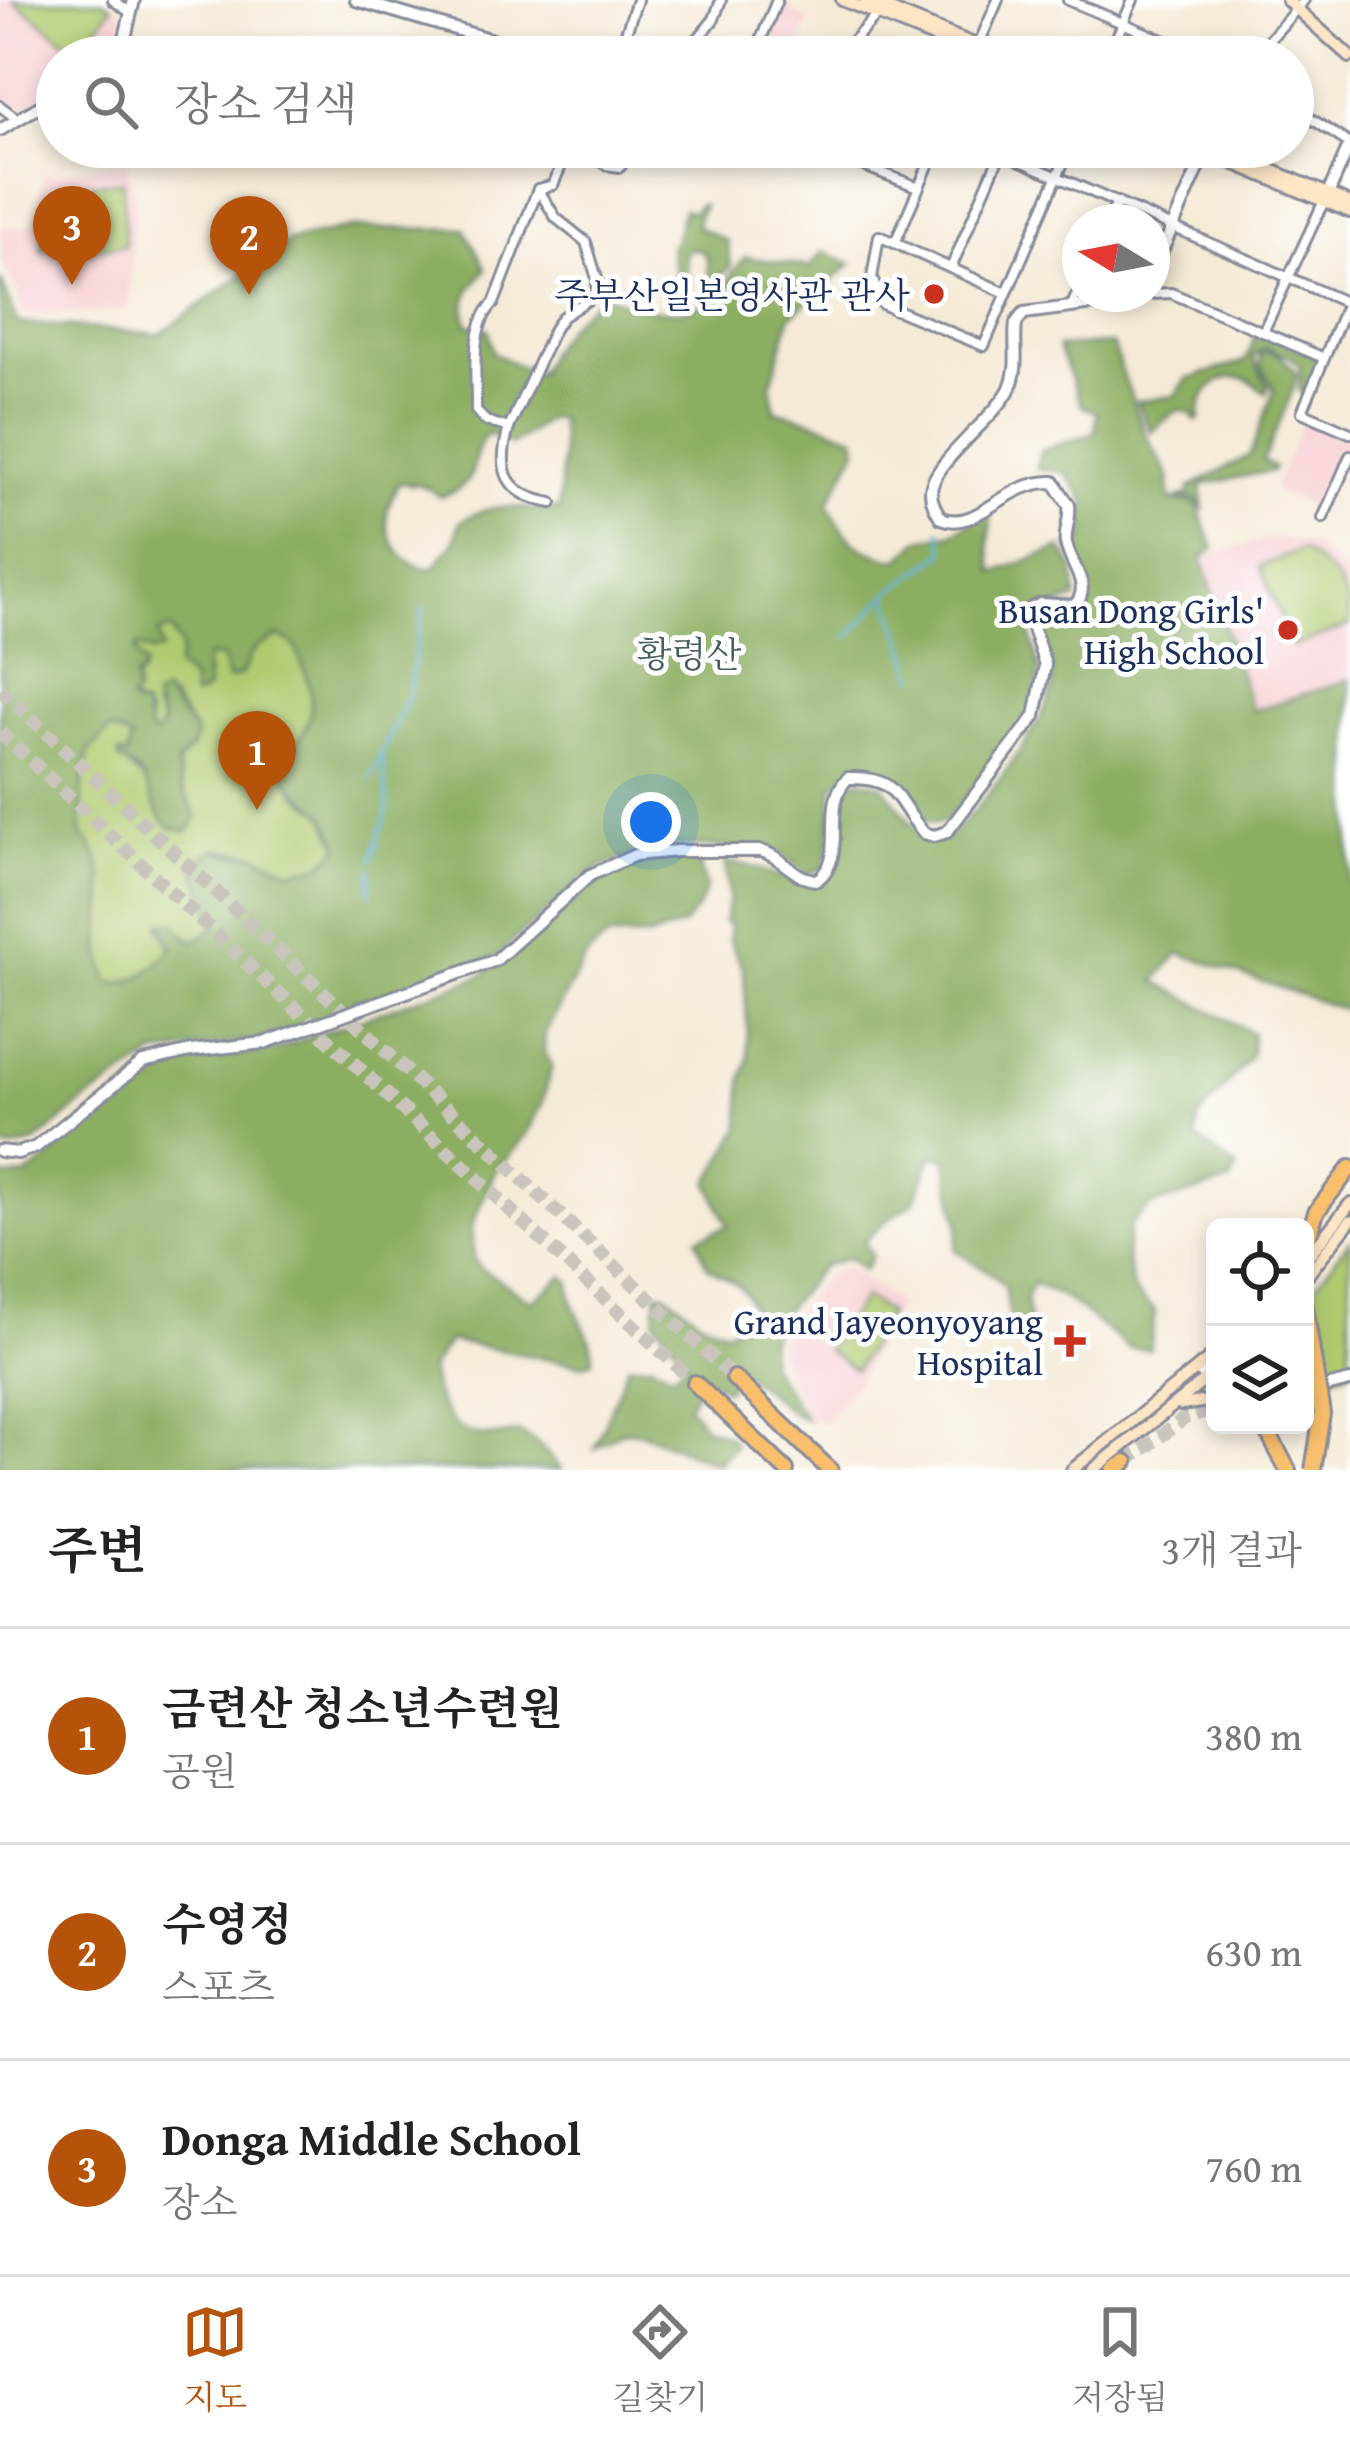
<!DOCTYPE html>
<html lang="ko">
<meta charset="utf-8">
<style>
:root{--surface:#fff;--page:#f2f2f2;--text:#222;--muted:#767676;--line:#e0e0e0;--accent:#b45309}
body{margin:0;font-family:"Gentium Book Plus","Noto Serif KR",serif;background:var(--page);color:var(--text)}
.controls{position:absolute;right:36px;bottom:36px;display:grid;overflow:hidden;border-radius:18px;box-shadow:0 6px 18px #0003}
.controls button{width:108px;height:108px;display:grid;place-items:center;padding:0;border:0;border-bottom:3px solid var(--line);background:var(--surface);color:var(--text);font:60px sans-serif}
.compass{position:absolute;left:1062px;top:204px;width:108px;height:108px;border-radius:50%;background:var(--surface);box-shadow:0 6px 18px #0003;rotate:280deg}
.you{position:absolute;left:651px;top:822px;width:42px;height:42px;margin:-30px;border:9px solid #fff;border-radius:50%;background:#1a73e8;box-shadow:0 0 0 18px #1a73e833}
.badge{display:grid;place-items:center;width:78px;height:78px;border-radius:50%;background:var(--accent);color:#fff;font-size:39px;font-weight:700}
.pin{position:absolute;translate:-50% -99px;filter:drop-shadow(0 3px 6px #0008)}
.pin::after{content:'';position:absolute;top:63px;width:42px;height:36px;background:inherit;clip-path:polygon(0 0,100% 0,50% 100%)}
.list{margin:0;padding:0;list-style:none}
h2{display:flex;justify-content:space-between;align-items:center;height:156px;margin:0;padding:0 48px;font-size:51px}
h2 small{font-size:39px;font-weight:400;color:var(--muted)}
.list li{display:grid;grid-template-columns:78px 1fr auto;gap:36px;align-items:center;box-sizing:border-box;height:216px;padding:0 48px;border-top:3px solid var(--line)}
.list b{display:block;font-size:45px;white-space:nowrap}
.list p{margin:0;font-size:39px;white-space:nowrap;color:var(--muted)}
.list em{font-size:39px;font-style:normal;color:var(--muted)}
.icon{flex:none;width:66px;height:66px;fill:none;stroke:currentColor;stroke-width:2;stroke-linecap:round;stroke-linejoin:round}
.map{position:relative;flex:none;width:1350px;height:1470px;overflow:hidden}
.search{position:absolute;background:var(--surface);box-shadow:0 6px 18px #0003;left:36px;right:36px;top:36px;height:132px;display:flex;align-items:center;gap:30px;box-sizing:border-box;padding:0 42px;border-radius:66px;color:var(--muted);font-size:45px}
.sheet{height:804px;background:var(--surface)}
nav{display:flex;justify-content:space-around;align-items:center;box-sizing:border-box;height:168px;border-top:3px solid var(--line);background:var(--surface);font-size:33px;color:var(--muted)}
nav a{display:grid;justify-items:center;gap:6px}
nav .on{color:var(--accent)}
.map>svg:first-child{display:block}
.built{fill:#f7cfd2}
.green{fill:#b0ca70;stroke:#667c67;stroke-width:3}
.forest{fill:#8cae62;stroke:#546e60;stroke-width:3;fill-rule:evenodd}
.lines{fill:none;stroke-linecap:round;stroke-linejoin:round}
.stream{stroke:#62b8df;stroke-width:3}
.trunk-tunnel{stroke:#c9c5bd;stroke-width:14;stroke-dasharray:14 7;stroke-linecap:butt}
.minor-casing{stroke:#888c9a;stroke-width:14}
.tertiary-casing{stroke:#888c9a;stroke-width:16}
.secondary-casing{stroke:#888c9a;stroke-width:16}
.trunk-casing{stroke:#888c9a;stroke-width:20}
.minor{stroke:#fff;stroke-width:8}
.tertiary{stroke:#fff;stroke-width:10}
.secondary{stroke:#fde5c5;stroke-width:10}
.trunk{stroke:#f9bf6d;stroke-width:14}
.trunk-bridge-casing{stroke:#888c9a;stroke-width:20;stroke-linecap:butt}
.trunk-bridge{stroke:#f9bf6d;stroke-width:14}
.poi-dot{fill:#c8321e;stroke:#fff;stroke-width:4.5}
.labels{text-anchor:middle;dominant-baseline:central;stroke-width:10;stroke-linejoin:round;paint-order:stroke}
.poi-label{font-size:36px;fill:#1b2f5e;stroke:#fff;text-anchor:end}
.park-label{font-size:36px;fill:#485e63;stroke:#fff}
</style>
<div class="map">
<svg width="1350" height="1470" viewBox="0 0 1350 1470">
<rect width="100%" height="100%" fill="#fff"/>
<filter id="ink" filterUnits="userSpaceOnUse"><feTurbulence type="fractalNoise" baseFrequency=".00833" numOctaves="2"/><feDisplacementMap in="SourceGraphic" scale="24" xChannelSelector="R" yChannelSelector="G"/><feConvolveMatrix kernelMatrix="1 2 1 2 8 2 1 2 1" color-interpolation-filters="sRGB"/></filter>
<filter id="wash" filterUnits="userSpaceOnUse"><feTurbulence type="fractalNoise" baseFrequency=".004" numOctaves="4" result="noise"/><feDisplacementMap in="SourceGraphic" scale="48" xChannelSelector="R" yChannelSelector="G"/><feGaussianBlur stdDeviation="2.7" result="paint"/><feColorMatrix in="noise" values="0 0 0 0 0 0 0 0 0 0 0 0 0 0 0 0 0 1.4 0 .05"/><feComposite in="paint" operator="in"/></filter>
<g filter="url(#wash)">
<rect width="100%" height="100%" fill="#f4ead5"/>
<g class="built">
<polygon points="0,0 107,0 126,16 120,45 110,57 57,57 57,93 15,113 0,102"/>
<polygon points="777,0 787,0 791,11 809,19 796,57 747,57 757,49"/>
<polygon points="126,161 136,200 128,305 122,311 24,315 15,287 0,261 0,228 23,227 36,220 42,175"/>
<polygon points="1303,420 1348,439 1350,447 1320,510 1273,490"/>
<polygon points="1274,537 1311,543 1348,575 1350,679 1252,712 1202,557"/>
<polygon points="847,1267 899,1304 855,1385 825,1423 809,1419 779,1359 778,1341 812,1290 833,1270"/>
</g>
<g class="green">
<polygon points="13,0 102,0 112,7 79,52"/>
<polygon points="123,181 125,246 41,251 56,188"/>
<path d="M1302 550C1331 571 1350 586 1350 625L1293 647 1260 566Z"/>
<path d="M171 629 181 649 177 667 192 681 193 695 208 676 205 663 209 656 222 658 227 678 247 663 249 652 279 636 294 643C313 688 324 719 284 757L295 793 324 814 340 848 322 865 291 871 254 854 216 849 205 889 218 927 196 940 188 939 174 923 160 927 173 948C155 967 137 985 110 983 85 932 125 878 81 834L83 778 89 751 110 730 132 738C131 745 127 751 127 757 127 780 165 786 182 789L177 763 193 746 196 734 171 698 154 706 163 725 156 735 150 732 148 714 130 698 136 693 137 646 152 652 160 630Z"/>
<polygon points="1350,1240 1350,1370 1327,1377 1314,1287"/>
<polygon points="864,1297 889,1314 855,1370 826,1350"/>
</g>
<g class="forest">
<polygon points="700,204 703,205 696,226 727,241 731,266 711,287 706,255 697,249 685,250 689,299 680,300 670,245 675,243 683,209 693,212"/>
<path d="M350 228 465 229 486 269C469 289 461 298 467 324L488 329 493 353 537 375C553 341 573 314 606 294 631 308 681 320 707 301 722 291 734 270 745 257L810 267 823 251 851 264 790 317 771 384 775 411C802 415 827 427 855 436L857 449 828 504C847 542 858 551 899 560L921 539 951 534 991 511 989 547 994 573 1061 548 1074 569 1076 599 1026 616 1040 671 1029 718 946 821C917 832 918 797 897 785 882 775 866 775 849 774L833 786 830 843 823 869 807 874 780 853 766 848 679 846 647 849 591 872 495 957 384 999C367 995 352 998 340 1013L268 1038 156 1055 84 1102 35 1143 12 1149 0 1147V278L18 323 160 334 290 241ZM549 418 559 419 562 455 559 510C517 509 497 499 460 522L453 544 433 568C405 570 384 539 387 512 389 503 394 492 398 483L422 485 440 496C487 485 465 455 488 434L512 445ZM171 629 181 649 177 667 192 681 193 695 197 696 208 688 205 663 209 656 222 658 228 679 241 675C256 648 247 651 279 636L294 644C313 688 324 719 284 757 281 788 301 792 321 812 330 820 335 836 340 847L322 865 291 871 254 854H228L216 849 193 864 217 927 196 940 188 939 174 923H161L172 949C155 967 137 986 110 983 85 932 125 878 81 834L83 778 89 751 110 730 131 738 127 756 119 754V759C127 765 137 770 142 777 157 799 155 833 189 831L197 817 182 789 177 763 193 746 196 734 164 693 154 698 163 725 156 735 150 732 144 707 135 705 130 699 136 693 135 677 141 676 145 666 135 652 137 646 152 652 162 650 158 633Z"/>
<path d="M1257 331 1318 357 1320 363 1306 394 1299 391 1300 366 1289 356 1265 347 1253 357 1268 387 1266 393C1260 389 1255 383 1248 380 1223 368 1195 395 1200 419L1195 421 1191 413 1177 410 1151 432 1137 401 1175 396 1187 379 1246 361Z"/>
<path d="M1112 344 1144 431 1169 477 1170 501 1196 503 1214 549 1202 558 1252 711 1350 679V1012L1179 953 1155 981 1252 1033 1251 1056 1198 1119 1196 1138 1237 1168 1230 1182 1150 1206 1130 1225 1126 1254 1133 1290 1155 1312 1150 1349 1129 1348 1069 1301 1033 1283 1026 1299 1032 1336 1014 1344 1005 1287 992 1274 955 1250 959 1228 946 1158 932 1156 914 1202 887 1220 864 1242 872 1256 864 1270 848 1258 822 1266 787 1308 770 1339 769 1364 806 1419 796 1416 741 1371 726 1390 704 1376 688 1406 705 1427 728 1436 735 1445 717 1464 640 1432 622 1431 595 1448 628 1365 651 1364 673 1374 687 1361 655 1321 657 1292H664L702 1321 727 1331 754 1313C740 1276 734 1286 707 1266L697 1238 728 1226 709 1183 741 1127 742 1081 749 1058 744 971 729 939 730 924 724 922 729 899 725 863C752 860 806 892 822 883 823 883 836 870 837 869L843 787 856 780 883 785 920 835 941 840C971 827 1045 722 1052 689 1056 664 1043 638 1035 615L1039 608 1080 609C1096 588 1078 567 1069 545L1083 540 1085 500 1065 472 1037 469 1040 451 1095 433 1097 412 1082 406 1058 347Z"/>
<polygon points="1267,351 1281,356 1296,373 1293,390 1263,461 1274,467 1272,471 1201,485 1204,511 1196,499 1172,500 1190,494 1189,488 1250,455 1274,390 1261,366 1260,355"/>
<path d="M686 858 698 859 706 888 698 908 683 925 649 937H609L588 954 545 1033 544 1052 552 1065 542 1104 527 1134 494 1173 472 1226 474 1260 483 1270 532 1301 563 1276 570 1282C568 1312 594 1331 593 1361L583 1365 449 1341 430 1369C440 1424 463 1446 519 1432L537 1443 562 1470H0V1177L26 1176 54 1155 80 1122 155 1067 271 1051 481 976 616 868 645 860Z"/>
</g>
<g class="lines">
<g class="stream">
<polyline points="887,595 916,678"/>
<polyline points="848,638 887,594 945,552 940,529"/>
<polyline points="370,779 408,696 423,608"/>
<polyline points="372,860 388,808 381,750"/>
<polyline points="370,894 371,870"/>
</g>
</g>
</g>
<g filter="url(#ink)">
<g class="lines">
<g class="trunk-tunnel">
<polyline points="0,689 734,1378"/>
<polyline points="0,732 695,1383"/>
<polyline points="1126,1462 1185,1418 1215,1408"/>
</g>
<defs>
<g id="minor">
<polyline points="113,0 131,13"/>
<polyline points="1068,0 1203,57"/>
<polyline points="978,46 998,0"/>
<polyline points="618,56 637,0"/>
<polyline points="516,57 516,47 523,41 648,57"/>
<polyline points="683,57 714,19 721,0"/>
<polyline points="747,57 757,49 777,0"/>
<polyline points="838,57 878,14"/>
<polyline points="1108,57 1133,0"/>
<polyline points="1255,57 1304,0"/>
<polyline points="0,106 16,118"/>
<polyline points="1293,107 1350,144"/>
<polyline points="580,147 606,165 620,167 634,147"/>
<polyline points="830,147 838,156 918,187"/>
<polyline points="989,147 1347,303 1302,412 1350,433"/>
<polyline points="1108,222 1117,202"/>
<polyline points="895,243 936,147"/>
<polyline points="951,268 1001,152"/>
<polyline points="1006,293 879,236 872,278 882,304 984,346 1070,147"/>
<polyline points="1152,294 1171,293 1324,358"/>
<polyline points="1072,305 1080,287"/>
<polyline points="1263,332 1324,201"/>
<polyline points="509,428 554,329 562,317 594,296 598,282 586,242 556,218 538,189"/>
<path d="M552 503C506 495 496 471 509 428L486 421 476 411C477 377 468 327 494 303L538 189 553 185 569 147"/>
<polyline points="1323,518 1350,456"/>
</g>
<g id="tertiary">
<polyline points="356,0 516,47"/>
<polyline points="113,57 123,46 134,0"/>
<polyline points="0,130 57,96"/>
<polyline points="1328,194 1350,144"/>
<polyline points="1152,273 1208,147"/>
<path d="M0 1151 18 1153 36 1147 143 1062 191 1051 264 1043 496 960 590 875 635 855 676 851H761C783 856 793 879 817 880 850 856 819 805 848 778 900 776 895 801 924 833L934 836 947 832 1035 716 1045 665 1029 616 1032 608 1041 604 1074 606C1094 586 1070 566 1066 543 1064 532 1071 518 1069 505L1054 482C1005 480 978 533 941 518 936 510 931 502 931 492 931 463 995 419 1010 388 1020 365 1013 346 1016 323L1024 313 1133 299 1143 294"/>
<polyline points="1199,1370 1215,1388"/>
<polyline points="1305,1392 1350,1381"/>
</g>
<g id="secondary">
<polyline points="842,0 983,57"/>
<polyline points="866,0 1005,57"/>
<polyline points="1287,0 1350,57"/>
<polyline points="1195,147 1350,212"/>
<polyline points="1217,147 1350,203"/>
<polyline points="1305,1260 1350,1204"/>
<polyline points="1305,1278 1350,1221"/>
<polyline points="1181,1405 1215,1400"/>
<polyline points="1072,1470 1215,1354"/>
<polyline points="1093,1470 1215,1372"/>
</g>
<g id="trunk">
<polyline points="1305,1247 1316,1212 1350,1168"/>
<polyline points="734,1378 830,1470"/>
<polyline points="695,1383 786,1470"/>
<polyline points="1267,1431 1288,1470"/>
<polyline points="1114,1470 1126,1462"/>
</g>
</defs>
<use href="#minor" class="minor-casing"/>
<use href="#tertiary" class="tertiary-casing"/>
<use href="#secondary" class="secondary-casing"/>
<use href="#trunk" class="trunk-casing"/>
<use href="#minor" class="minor"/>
<use href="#tertiary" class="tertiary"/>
<use href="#secondary" class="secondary"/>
<use href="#trunk" class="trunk"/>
<defs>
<polyline id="trunk-bridge" points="1305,1307 1322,1414 1313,1470"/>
</defs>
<use href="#trunk-bridge" class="trunk-bridge-casing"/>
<use href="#trunk-bridge" class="trunk-bridge"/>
</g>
</g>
<g class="poi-dot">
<circle cx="934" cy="294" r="12"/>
<circle cx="1288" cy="630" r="12"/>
<path d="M1064 1323h12v12h12v12h-12v12h-12v-12h-12v-12h12z"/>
</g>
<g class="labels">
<g class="poi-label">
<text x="910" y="294">주부산일본영사관 관사</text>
<text x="1264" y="609">Busan Dong Girls'<tspan x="1264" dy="41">High School</tspan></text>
<text x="1043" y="1320">Grand Jayeonyoyang<tspan x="1043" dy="41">Hospital</tspan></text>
</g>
<g class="park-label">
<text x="689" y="653">황령산</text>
</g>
</g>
</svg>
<div class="controls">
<button><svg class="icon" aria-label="locate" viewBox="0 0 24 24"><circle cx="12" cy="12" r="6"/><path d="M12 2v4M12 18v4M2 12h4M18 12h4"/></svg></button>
<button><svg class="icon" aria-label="layers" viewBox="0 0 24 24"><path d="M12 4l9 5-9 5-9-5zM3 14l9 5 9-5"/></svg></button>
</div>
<svg class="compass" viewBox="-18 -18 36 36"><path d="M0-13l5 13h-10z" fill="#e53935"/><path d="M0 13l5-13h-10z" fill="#767676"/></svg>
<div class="you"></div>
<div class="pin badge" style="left:257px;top:810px">1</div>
<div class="pin badge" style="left:249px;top:295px">2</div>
<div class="pin badge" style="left:72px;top:285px">3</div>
<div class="search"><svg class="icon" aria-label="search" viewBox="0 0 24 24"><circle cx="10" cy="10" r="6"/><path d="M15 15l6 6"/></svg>장소 검색</div>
</div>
<section class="sheet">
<h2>주변<small>3개 결과</small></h2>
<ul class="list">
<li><span class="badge">1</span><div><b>금련산 청소년수련원</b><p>공원</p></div><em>380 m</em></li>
<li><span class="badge">2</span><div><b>수영정</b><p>스포츠</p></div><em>630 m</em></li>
<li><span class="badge">3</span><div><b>Donga Middle School</b><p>장소</p></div><em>760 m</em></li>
</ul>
</section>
<nav>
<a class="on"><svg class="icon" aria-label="map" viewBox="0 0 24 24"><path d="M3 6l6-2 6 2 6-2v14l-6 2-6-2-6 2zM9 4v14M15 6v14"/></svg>지도</a>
<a><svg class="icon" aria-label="directions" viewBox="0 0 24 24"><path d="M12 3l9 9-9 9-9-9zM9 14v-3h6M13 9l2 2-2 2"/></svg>길찾기</a>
<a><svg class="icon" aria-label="saved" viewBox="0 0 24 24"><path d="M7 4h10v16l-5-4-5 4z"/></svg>저장됨</a>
</nav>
